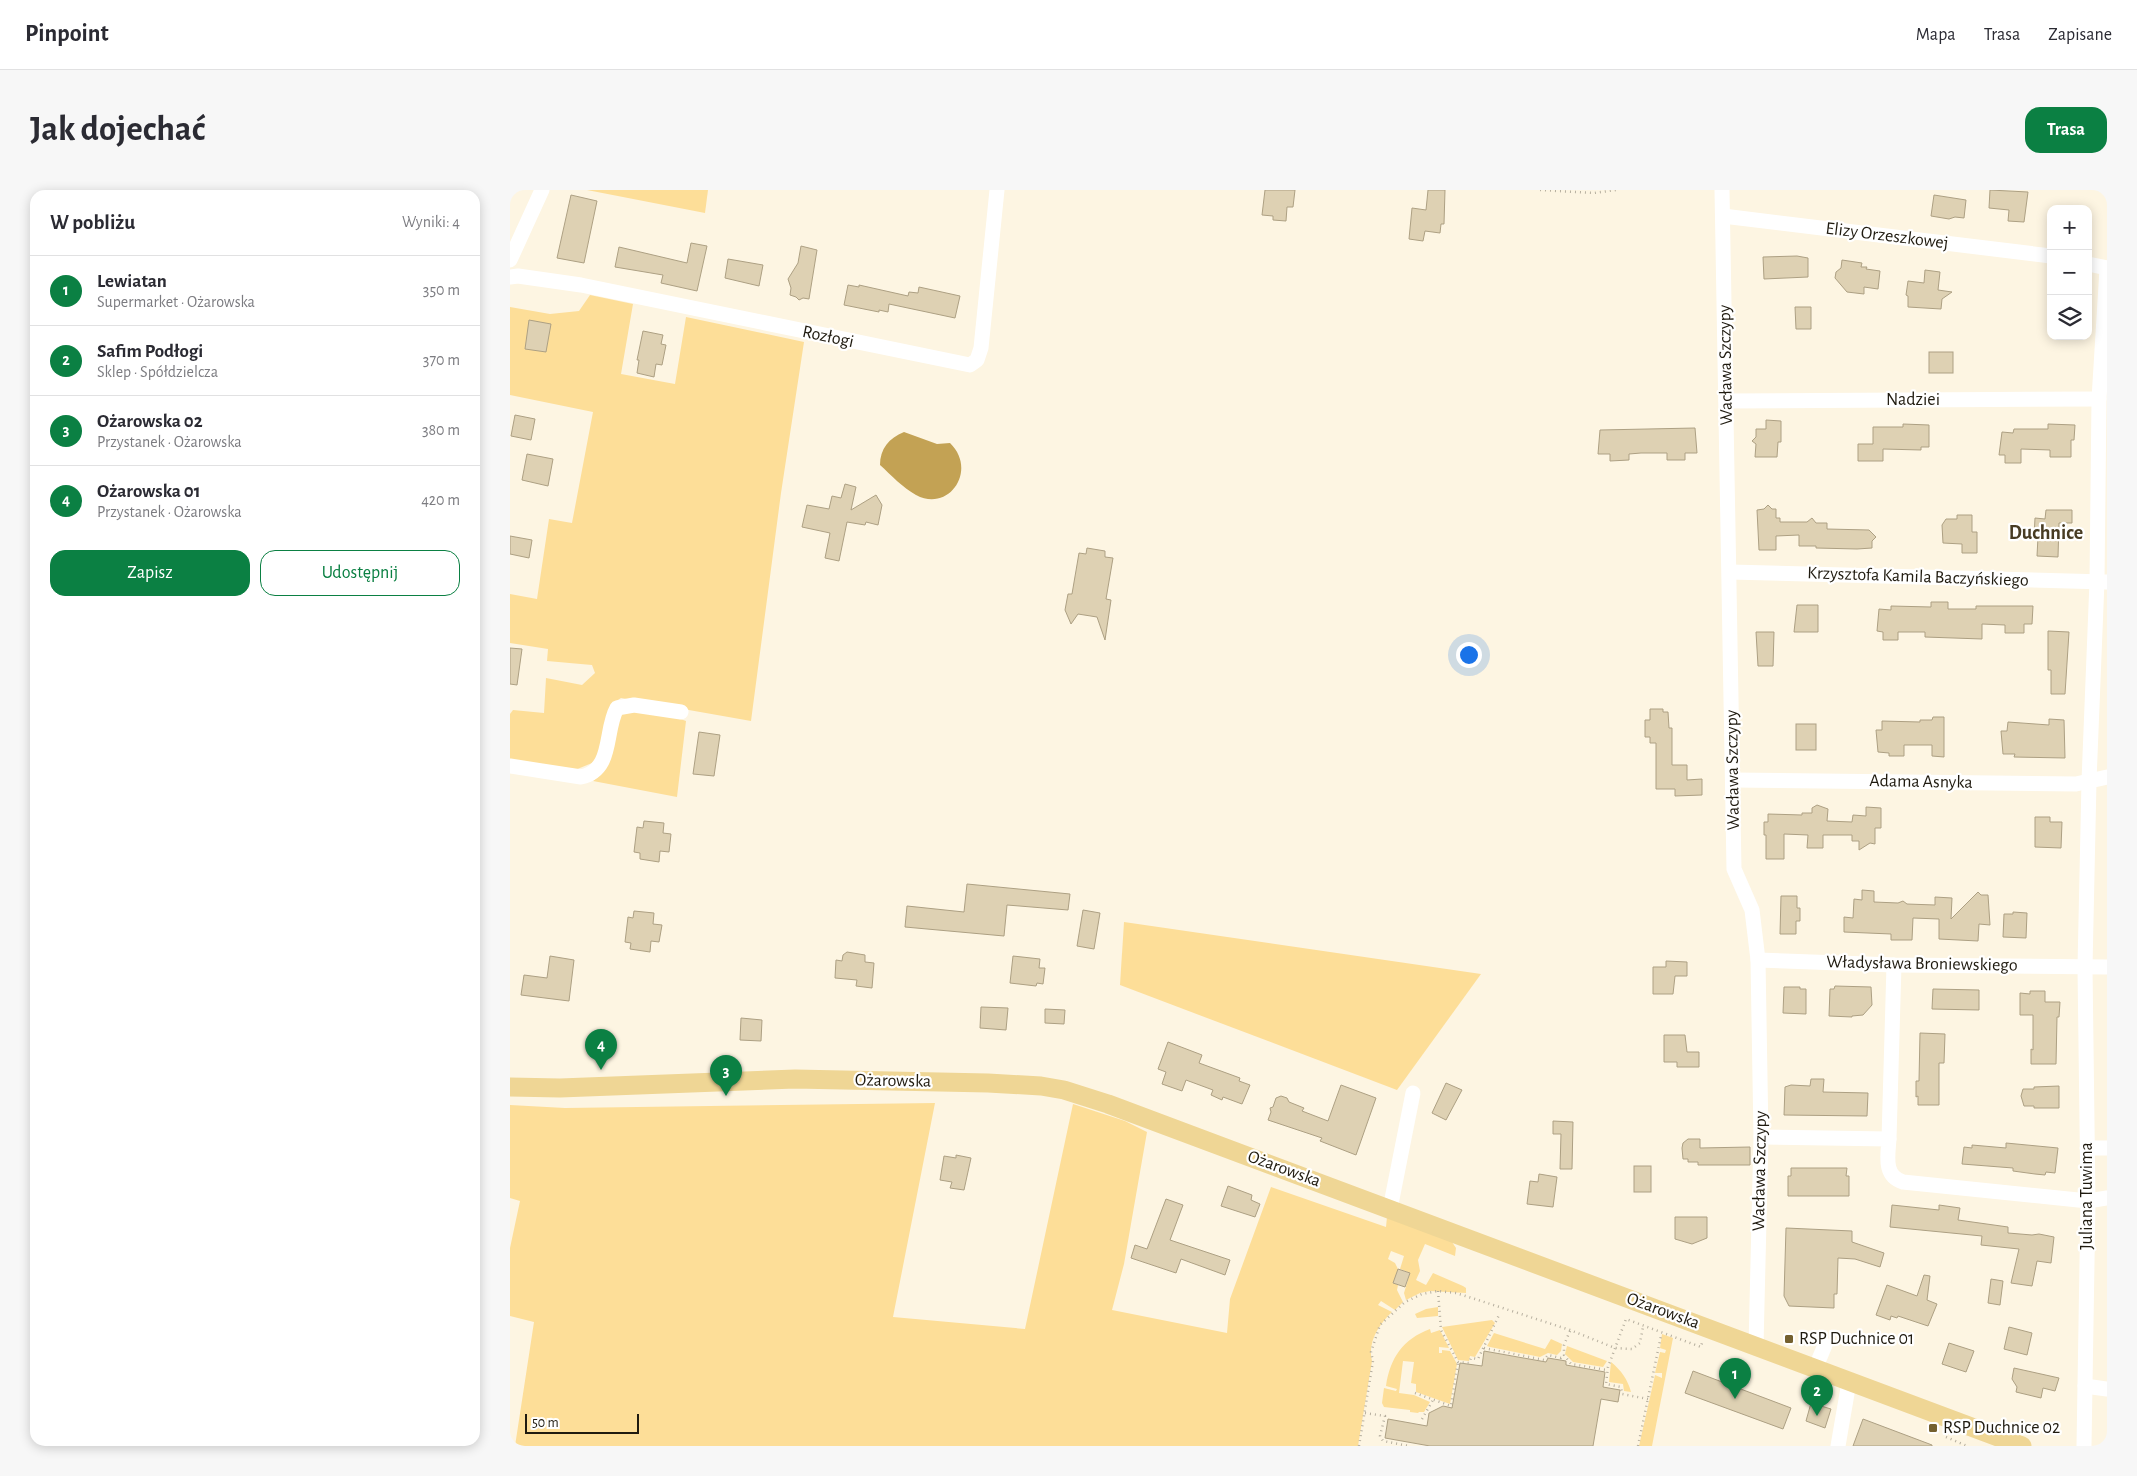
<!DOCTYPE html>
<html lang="pl">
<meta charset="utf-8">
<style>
:root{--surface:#fff;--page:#f7f7f7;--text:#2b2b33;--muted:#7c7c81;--line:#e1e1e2;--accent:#0b8043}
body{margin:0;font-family:"Alegreya Sans",sans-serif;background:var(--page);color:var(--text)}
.controls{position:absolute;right:15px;top:15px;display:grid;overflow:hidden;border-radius:10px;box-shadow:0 2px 12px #0003}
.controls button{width:45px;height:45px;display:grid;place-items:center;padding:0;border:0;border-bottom:1px solid var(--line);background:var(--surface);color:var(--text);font:25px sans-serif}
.scale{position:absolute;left:15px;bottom:12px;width:114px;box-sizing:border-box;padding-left:5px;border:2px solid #1f1a0f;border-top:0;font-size:14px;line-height:18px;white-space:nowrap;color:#1f1a0f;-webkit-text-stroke:4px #fff;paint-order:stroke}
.you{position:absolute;left:958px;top:464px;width:18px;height:18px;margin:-12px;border:4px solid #fff;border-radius:50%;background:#1a73e8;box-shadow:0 0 0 8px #1a73e833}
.badge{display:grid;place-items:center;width:32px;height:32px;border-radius:50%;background:var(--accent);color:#fff;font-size:16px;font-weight:700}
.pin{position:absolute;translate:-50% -41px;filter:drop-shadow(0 1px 2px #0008)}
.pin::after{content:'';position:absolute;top:26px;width:18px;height:15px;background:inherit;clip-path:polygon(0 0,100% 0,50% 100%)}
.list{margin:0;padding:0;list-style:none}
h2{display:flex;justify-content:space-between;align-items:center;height:65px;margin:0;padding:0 20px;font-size:21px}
h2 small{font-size:16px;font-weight:400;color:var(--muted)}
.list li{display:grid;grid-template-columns:32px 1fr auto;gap:15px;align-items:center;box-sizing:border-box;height:70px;padding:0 20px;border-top:1px solid var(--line)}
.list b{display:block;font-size:19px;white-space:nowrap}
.list p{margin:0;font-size:16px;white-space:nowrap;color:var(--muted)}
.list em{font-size:16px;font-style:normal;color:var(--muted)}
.actions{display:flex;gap:10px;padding:15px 20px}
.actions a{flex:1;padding:11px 0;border:1px solid var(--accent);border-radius:15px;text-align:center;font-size:18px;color:var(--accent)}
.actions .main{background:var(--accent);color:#fff}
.icon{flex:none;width:28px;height:28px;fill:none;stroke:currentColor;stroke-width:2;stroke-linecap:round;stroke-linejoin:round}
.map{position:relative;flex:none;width:1597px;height:1256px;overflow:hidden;border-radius:15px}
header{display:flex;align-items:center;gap:30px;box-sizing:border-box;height:70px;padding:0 25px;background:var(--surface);border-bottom:1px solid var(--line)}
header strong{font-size:24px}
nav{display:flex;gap:28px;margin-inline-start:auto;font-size:18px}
.intro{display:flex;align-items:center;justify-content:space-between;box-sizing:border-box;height:120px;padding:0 30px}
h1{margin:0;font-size:35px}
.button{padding:12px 22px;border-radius:15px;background:var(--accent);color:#fff;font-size:18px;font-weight:700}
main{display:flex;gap:30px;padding:0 30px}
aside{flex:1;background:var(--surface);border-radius:15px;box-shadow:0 2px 12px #0003}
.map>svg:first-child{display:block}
.green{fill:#fdde98}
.water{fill:#c3a254}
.building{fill:#ded1b3;stroke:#ada083}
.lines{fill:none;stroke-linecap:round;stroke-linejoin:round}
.path{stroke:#b6af9f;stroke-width:2.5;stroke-dasharray:1 4;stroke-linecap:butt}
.minor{stroke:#fff;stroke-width:15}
.major{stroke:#efd695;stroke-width:19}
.poi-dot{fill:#74602f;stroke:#fff;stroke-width:2}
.labels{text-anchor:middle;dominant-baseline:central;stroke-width:4.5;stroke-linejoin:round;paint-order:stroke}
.street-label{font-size:18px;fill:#1f1a0f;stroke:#fff}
.poi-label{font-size:18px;fill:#1f1a0f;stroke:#fff;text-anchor:start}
.quarter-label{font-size:20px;font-weight:bold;fill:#483c23;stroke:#fff}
</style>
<header>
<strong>Pinpoint</strong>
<nav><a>Mapa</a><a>Trasa</a><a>Zapisane</a></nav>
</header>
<div class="intro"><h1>Jak dojechać</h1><a class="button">Trasa</a></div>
<main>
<aside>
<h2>W pobliżu<small>Wyniki: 4</small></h2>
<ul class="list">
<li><span class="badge">1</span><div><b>Lewiatan</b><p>Supermarket · Ożarowska</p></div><em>350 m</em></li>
<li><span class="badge">2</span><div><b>Safim Podłogi</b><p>Sklep · Spółdzielcza</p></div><em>370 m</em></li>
<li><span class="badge">3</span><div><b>Ożarowska 02</b><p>Przystanek · Ożarowska</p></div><em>380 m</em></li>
<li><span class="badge">4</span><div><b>Ożarowska 01</b><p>Przystanek · Ożarowska</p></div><em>420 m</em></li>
</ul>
<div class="actions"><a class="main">Zapisz</a><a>Udostępnij</a></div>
</aside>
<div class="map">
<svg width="1597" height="1256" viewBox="0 0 1597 1256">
<rect width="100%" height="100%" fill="#fdf5e2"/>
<g class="green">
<polygon points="77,0 198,0 195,23"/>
<polygon points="80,105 123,114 111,184 165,194 176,127 294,152 271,303 241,531 111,508 103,513 87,568 82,573 65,580 0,571 0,524 3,520 34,523 36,488 72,495 85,483 82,475 37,471 38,459 0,453 0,404 27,409 39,329 62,333 83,222 0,205 0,117 40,124 69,121"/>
<path d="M138 521 159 525 176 531 167 607 83 591C106 574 96 542 113 523Z"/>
<polygon points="614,732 971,784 887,900 610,795"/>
<path d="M425 913 383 1127 515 1139 563 914 615 931 637 942 614 1074 602 1120 717 1143 720 1109 761 997 876 1037 877 1027 940 1049 946 1058 945 1066 915 1054 908 1070 910 1081 906 1090 916 1095 923 1083 953 1096 956 1098V1103L920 1101 910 1103 896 1110 894 1103 900 1083 890 1079 894 1066 881 1061 878 1069 885 1073 888 1079 883 1093 888 1095 887 1100 893 1112 885 1120 871 1111 868 1115 882 1122C869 1134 857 1153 862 1171L848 1256H5L24 1132 0 1126V1058L10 1011 0 1008V915L55 918Z"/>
<polygon points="928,1117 928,1126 907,1128 905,1124 916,1119"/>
<polygon points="982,1130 985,1133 965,1167 960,1166 959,1171 948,1170 932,1137"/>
<path d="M920 1139 921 1143 930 1140 939 1158 929 1157V1163H932V1160L940 1161 947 1174 940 1214 906 1202V1194L901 1193 904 1172 893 1171 889 1203 904 1205 920 1212 914 1222H909L908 1223 900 1222V1220L874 1217 872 1213 874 1198 886 1201 887 1199 876 1196C880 1168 893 1149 920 1139Z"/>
<polygon points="984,1143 1035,1159 1041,1149 1052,1154 1051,1161 1047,1165 1038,1163 1030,1167 980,1157 977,1156"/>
<polygon points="1152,1144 1163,1148 1142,1256 1129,1256 1145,1185 1152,1188 1152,1183 1145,1183 1150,1162 1155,1163 1156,1160 1150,1158"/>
<polygon points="1057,1156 1097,1171 1093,1177 1063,1172 1055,1164"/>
<path d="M1101 1172C1111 1180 1118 1190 1121 1202L1114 1201 1113 1194 1099 1192Z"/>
</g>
<path class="water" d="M394 242 427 254 440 253C468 280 439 323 406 305 393 298 381 285 370 275 370 259 379 248 394 242Z"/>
<g class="building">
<polygon points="755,0 785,0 783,17 777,17 776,31 763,30 763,26 752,25"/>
<polygon points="918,0 935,0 934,34 931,34 930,43 915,41 913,51 899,49 902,18 916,20"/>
<polygon points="1480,0 1518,2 1514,32 1498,31 1499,20 1479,18"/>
<polygon points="61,5 87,11 74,73 47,68"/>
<polygon points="1424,5 1456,10 1454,28 1445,27 1439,29 1421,26"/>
<polygon points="181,53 197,56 187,101 151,93 153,85 105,77 109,57 177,73"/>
<polygon points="291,56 307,60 299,109 293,108 289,110 286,107 280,105 281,98 278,89 288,73"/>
<polygon points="1287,66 1298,68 1298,87 1254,89 1253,67"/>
<polygon points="218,69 253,75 249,96 215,88"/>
<polygon points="1332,70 1352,73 1351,77 1357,77 1356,79 1370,81 1368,99 1354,97 1354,104 1337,102 1325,88 1326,82 1331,78"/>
<polygon points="1415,80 1430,82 1428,100 1442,102 1432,109 1431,119 1398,117 1398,106 1396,105 1398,91 1414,93"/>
<polygon points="338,95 349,97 349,95 398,106 399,102 408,103 409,97 450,106 445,128 379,114 378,122 369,120 369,122 334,115"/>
<polygon points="1285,117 1301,117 1301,139 1286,139"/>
<polygon points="19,130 41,134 36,162 15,159"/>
<polygon points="133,141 153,145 151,154 156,155 152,175 146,174 144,187 127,183 129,170 127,170"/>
<rect x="1419" y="162" width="24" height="21"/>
<polygon points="5,225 25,229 21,250 1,246"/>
<polygon points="1256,230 1271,231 1271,252 1268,252 1267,267 1245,267 1246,254 1242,251 1246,247 1246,239 1256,239"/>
<polygon points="1393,234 1419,235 1419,257 1411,257 1411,260 1373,259 1373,271 1348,271 1348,254 1363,254 1363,237 1393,237"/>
<polygon points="1538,234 1565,235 1564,250 1561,250 1561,267 1540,267 1540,260 1511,259 1511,273 1495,273 1495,265 1489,265 1492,242 1503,243 1504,239 1538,239"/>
<polygon points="1185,238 1187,263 1175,263 1175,270 1157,270 1157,263 1131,263 1119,264 1119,270 1100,271 1100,264 1088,264 1090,240"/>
<polygon points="17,264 43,269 38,296 12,290"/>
<polygon points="335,294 346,297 341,320 366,305 372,315 368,335 356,332 355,335 337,332 329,371 315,368 320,343 292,337 297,315 319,319 322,306 331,308"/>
<polygon points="1258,315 1262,319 1266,319 1266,328 1270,328 1270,332 1297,332 1302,328 1306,333 1317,333 1317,339 1359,340 1366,347 1362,351 1362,358 1347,359 1306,358 1306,356 1289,356 1289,345 1266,346 1266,360 1249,360 1247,320 1254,319"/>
<polygon points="1536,320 1562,320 1562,333 1549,333 1548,367 1527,366 1528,347 1524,347 1525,328 1535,329"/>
<polygon points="1447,325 1462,325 1462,342 1467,342 1467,363 1452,363 1452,354 1433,353 1432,335 1436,329 1447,329"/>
<polygon points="0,346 22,350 19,368 0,364"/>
<polygon points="577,358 595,361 595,367 603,368 596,409 601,410 595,450 587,427 568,424 561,434 555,420 558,404 562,404 569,363 576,364"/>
<polygon points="1421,412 1438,412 1438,419 1466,419 1466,416 1523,416 1522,434 1514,434 1514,443 1495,443 1495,435 1472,434 1472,449 1415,447 1415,442 1388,442 1388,450 1373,450 1373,442 1367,441 1369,419 1381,420 1381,416 1421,417"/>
<polygon points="1287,415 1308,415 1308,442 1284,442"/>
<polygon points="1538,441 1559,442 1555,504 1541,504 1541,480 1538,480"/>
<polygon points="1246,442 1264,442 1263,476 1248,476"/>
<polygon points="0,458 12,459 7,495 0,494"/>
<polygon points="1140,519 1153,519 1153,522 1158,522 1159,538 1162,538 1162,575 1177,575 1177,590 1192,589 1192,605 1165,606 1165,599 1146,599 1146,553 1140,553 1140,547 1135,547 1135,530 1140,530"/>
<polygon points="1423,527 1434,527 1434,567 1422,566 1422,555 1394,555 1394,566 1379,566 1379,563 1368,562 1366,540 1372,540 1372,531 1410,532 1410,530 1422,530"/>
<polygon points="1539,529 1554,530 1555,568 1504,567 1505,564 1493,564 1491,541 1497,541 1498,532 1539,535"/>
<rect x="1286" y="534" width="20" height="26"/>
<polygon points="189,542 210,545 204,586 183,584"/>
<polygon points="1307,615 1318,619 1317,631 1342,632 1343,625 1356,626 1356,617 1371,618 1371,638 1365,638 1365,654 1360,653 1349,660 1349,651 1342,651 1342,645 1313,645 1313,658 1297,658 1298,645 1274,644 1274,669 1256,669 1256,645 1254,645 1254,632 1258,632 1258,624 1292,625 1292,623 1302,623 1302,618"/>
<polygon points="1525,627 1540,627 1540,632 1552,632 1551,658 1525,657"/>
<polygon points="134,631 154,633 153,643 161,644 159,662 150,661 149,672 130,669 130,663 124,662 127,637 133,638"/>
<polygon points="457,694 560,704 558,720 497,715 494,746 395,737 397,716 454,722"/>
<polygon points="1352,700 1364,701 1364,712 1388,713 1393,711 1397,714 1425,715 1425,707 1442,708 1441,729 1468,702 1471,705 1478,705 1480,735 1469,734 1468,751 1429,749 1429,729 1403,728 1402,750 1381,750 1381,744 1334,742 1334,727 1343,728 1344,709 1352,710"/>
<polygon points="1271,706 1287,706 1287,718 1290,718 1290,731 1286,731 1286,744 1270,744"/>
<polygon points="573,720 590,723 584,759 567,756"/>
<polygon points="124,721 144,723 143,734 152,735 149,752 141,751 140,762 120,759 121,753 115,752 118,727 123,728"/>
<polygon points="1503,722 1517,723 1516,748 1493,747 1494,724 1503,724"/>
<polygon points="337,762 355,765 355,772 364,773 362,798 346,796 347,790 325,788 326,770 332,771 333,765"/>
<polygon points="40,766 64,770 59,811 11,805 14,785 37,788"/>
<polygon points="503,766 530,769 529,778 535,778 533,794 527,793 526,796 500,793"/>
<polygon points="1156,771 1177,772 1177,786 1165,786 1163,804 1143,804 1143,777 1156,777"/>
<polygon points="1325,796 1361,797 1362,815 1353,825 1342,826 1342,827 1319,826 1320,799 1324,799"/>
<polygon points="1274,797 1290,797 1290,799 1296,799 1296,824 1273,823"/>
<polygon points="1423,799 1469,800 1469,820 1422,819"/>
<polygon points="1520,801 1535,801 1535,812 1550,812 1549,827 1547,827 1546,874 1521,874 1521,859 1523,860 1523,825 1510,825 1510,803 1520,804"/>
<polygon points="471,817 498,818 496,840 470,838"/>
<polygon points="535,819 555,820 554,834 535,833"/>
<polygon points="231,828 252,830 251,851 230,850"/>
<polygon points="1410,843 1435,844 1434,873 1429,873 1429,915 1408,915 1408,906 1406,907 1406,891 1409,891"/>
<polygon points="1154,845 1175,845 1177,862 1189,862 1189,877 1167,877 1167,872 1154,872"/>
<polygon points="658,852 692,865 689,873 730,888 729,891 740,895 732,914 713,907 712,910 701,905 703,900 676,890 672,901 652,894 656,882 648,879"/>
<polygon points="1301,889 1314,889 1313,902 1358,903 1357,926 1274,925 1275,897 1281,895 1300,896"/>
<polygon points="936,893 952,900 936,930 922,923"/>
<polygon points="831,895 866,908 846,965 810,951 812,948 758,930 761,922 760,918 763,917 766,908 771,906 777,908 779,912 794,918 792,921 818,931"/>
<polygon points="1549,896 1549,918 1524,918 1524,916 1514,916 1511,906 1513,899 1524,899 1524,897"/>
<polygon points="1043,931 1063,932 1062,979 1050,979 1051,944 1043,944"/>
<polygon points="1178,949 1190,949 1190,958 1240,957 1240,975 1188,975 1188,972 1178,972 1178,969 1173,969 1172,958 1173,953"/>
<polygon points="1496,953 1548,958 1545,983 1536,982 1535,985 1525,984 1503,981 1503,978 1452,974 1454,957 1462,958 1462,955 1496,958"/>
<polygon points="446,965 461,968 454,1000 440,998 442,992 430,990 434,966 446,968"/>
<rect x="1124" y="976" width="17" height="26"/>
<polygon points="1281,978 1337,978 1336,986 1339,986 1339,1006 1278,1006 1278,986 1281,986"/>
<polygon points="1029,984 1047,987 1043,1017 1017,1014 1020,991 1028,992"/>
<polygon points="718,996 742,1005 741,1010 750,1014 745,1027 711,1016"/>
<polygon points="656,1009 673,1015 660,1050 720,1070 715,1085 671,1069 666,1083 621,1068 625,1055 637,1059"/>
<polygon points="1382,1015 1429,1020 1429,1015 1450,1018 1448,1030 1498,1037 1498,1043 1522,1045 1529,1044 1544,1047 1541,1073 1527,1071 1522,1096 1501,1093 1509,1059 1471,1055 1472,1046 1380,1037"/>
<polygon points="1165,1027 1197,1027 1197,1048 1182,1054 1165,1049"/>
<polygon points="1276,1038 1342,1041 1342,1052 1374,1063 1370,1077 1345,1069 1328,1068 1327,1104 1324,1104 1324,1118 1279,1116 1274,1106"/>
<polygon points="888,1079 900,1083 895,1097 883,1093"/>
<polygon points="1414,1085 1420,1086 1417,1110 1427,1114 1418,1136 1388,1126 1387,1128 1381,1126 1380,1130 1366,1125 1377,1095 1407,1106"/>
<polygon points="1481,1089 1493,1091 1490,1115 1478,1113"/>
<polygon points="1499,1137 1522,1143 1517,1165 1494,1159"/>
<polygon points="1439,1153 1464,1161 1456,1182 1432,1174"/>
<polygon points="974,1161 1036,1172 1038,1168 1056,1171 1056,1175 1095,1182 1093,1197 1110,1200 1108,1212 1091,1209 1083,1256 920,1256 875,1248 878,1229 917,1236 919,1223 933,1216 942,1218 950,1173 972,1176"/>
<polygon points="1504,1178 1549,1188 1545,1201 1533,1198 1531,1208 1506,1202 1507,1197 1502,1189"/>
<polygon points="1183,1181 1281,1218 1273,1239 1175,1203"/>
<polygon points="1301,1213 1321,1219 1315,1238 1296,1231"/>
<polygon points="1353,1229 1422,1255 1422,1256 1343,1256"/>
</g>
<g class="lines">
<g class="path">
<polyline points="1030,0 1084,3 1106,0"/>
<polyline points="928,1101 931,1140 948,1172 959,1173 961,1168 968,1169 989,1125"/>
<polyline points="1060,1141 1054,1155 1054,1165 1061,1174 1097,1180"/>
<polyline points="974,1158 1034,1170 1038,1165 1051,1168 1054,1165"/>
<polyline points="905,1203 941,1216 948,1172"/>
<polyline points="1138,1209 1112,1204 1111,1197 1096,1194 1098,1177 1116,1129 1191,1157 1192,1153"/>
<polyline points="855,1223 875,1226 870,1246 873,1251 899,1256"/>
<polyline points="912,1229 923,1210"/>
<polyline points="1436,1247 1457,1256"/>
<polyline points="849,1256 863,1171 861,1162 870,1135 895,1112 912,1104 928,1101 946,1103 965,1109 1060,1140 1105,1158 1122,1159 1130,1153 1133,1137"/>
<polyline points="1128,1256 1151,1146"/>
</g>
<g class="minor">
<polyline points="1212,0 1224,679 1242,720 1248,770 1251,947 1246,1156"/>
<polyline points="1213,26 1541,66"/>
<polyline points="0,70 32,0"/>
<polyline points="1578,74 1597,78"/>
<polyline points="0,87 8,86 71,95 460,175 467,170 471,158 487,0"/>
<polyline points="1216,211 1589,209"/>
<polyline points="1220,382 1596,392"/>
<path d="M0 576 71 587C104 580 94 541 107 518L124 515 171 522"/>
<polyline points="1223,590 1566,594 1597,587"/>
<polyline points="1248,770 1384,775 1597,777"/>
<path d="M1251 947 1379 949C1378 965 1373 986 1393 992L1578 1011 1597 1008"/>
<polyline points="1379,949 1384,775"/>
<polyline points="1577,958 1597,958"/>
<polyline points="880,1019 903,903"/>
<polyline points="1305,1179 1315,1155"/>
<polyline points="1575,1196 1597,1199"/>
<polyline points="1328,1256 1339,1192"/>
<polyline points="1574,1256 1578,1011 1575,777 1579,591 1587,391 1589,209 1597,79"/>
</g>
<polyline class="major" points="0,897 50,898 285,889 478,893 531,896 554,900 598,914 1512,1256"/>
</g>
<g class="poi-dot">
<rect x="1274" y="1144" width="10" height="10" rx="2.5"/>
<rect x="1418" y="1233" width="10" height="10" rx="2.5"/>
</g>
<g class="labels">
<g class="street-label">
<text transform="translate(1377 46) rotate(7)">Elizy Orzeszkowej</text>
<text transform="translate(318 147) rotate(12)">Rozłogi</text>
<text transform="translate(1216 175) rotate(-91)">Wacława Szczypy</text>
<text x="1403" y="210">Nadziei</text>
<text transform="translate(1408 387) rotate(2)">Krzysztofa Kamila Baczyńskiego</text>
<text transform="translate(1223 580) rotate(-91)">Wacława Szczypy</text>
<text transform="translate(1411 592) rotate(1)">Adama Asnyka</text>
<text transform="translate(1412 774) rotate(1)">Władysława Broniewskiego</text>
<text transform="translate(383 891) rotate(1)">Ożarowska</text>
<text transform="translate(774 979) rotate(20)">Ożarowska</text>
<text transform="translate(1250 981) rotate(-89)">Wacława Szczypy</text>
<text transform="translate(1577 1006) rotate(-90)">Juliana Tuwima</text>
<text transform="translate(1153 1121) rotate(20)">Ożarowska</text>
</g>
<g class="poi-label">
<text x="1289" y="1149">RSP Duchnice 01</text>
<text x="1433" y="1238">RSP Duchnice 02</text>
</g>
<g class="quarter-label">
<text x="1536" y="343">Duchnice</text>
</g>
</g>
</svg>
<div class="controls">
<button>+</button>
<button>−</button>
<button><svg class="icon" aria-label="layers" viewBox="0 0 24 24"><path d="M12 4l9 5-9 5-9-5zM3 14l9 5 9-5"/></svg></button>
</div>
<div class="scale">50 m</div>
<div class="you"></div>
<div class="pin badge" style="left:1225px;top:1209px">1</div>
<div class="pin badge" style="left:1307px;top:1226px">2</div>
<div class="pin badge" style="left:216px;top:906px">3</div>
<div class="pin badge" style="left:91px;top:880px">4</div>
</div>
</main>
